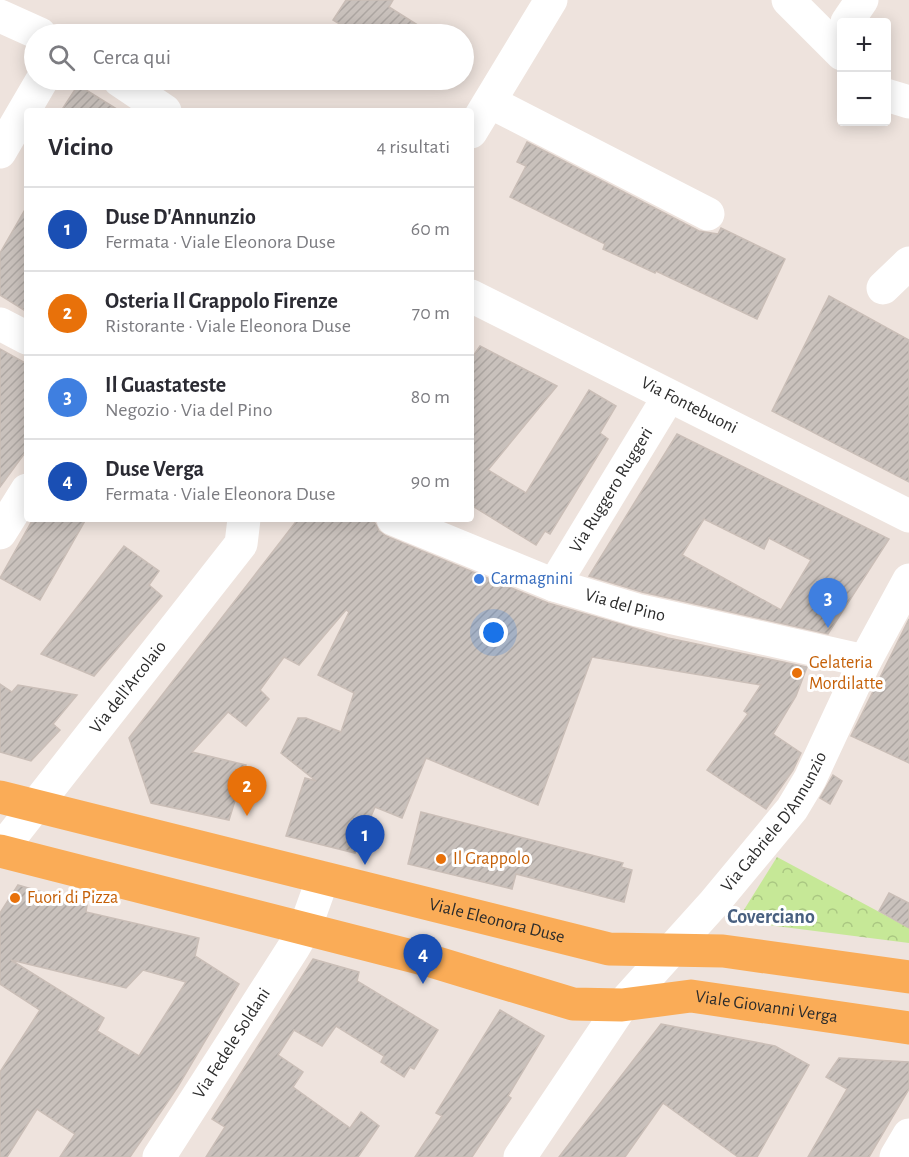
<!DOCTYPE html>
<html lang="it">
<meta charset="utf-8">
<style>
:root{--surface:#fff;--page:#f2f2f3;--text:#2b2b33;--muted:#7c7c81;--line:#e1e1e2;--accent:#3a8fff}
body{margin:0;font-family:"Alegreya Sans",sans-serif;background:var(--page);color:var(--text)}
.controls{position:absolute;right:18px;top:18px;display:grid;overflow:hidden;border-radius:6px;box-shadow:0 3px 15px #0003}
.controls button{width:54px;height:54px;display:grid;place-items:center;padding:0;border:0;border-bottom:2px solid var(--line);background:var(--surface);color:var(--text);font:30px sans-serif}
.you{position:absolute;left:494px;top:633px;width:21px;height:21px;margin:-15px;border:4px solid #fff;border-radius:50%;background:#1a73e8;box-shadow:0 0 0 9px #1a73e833}
.badge{display:grid;place-items:center;width:39px;height:39px;border-radius:50%;background:var(--accent);color:#fff;font-size:20px;font-weight:700}
.pin{position:absolute;translate:-50% -50px;filter:drop-shadow(0 2px 3px #0008)}
.pin::after{content:'';position:absolute;top:32px;width:21px;height:18px;background:inherit;clip-path:polygon(0 0,100% 0,50% 100%)}
.list{margin:0;padding:0;list-style:none}
h2{display:flex;justify-content:space-between;align-items:center;height:78px;margin:0;padding:0 24px;font-size:26px}
h2 small{font-size:20px;font-weight:400;color:var(--muted)}
.list li{display:grid;grid-template-columns:39px 1fr auto;gap:18px;align-items:center;box-sizing:border-box;height:84px;padding:0 24px;border-top:2px solid var(--line)}
.list b{display:block;font-size:22px;white-space:nowrap}
.list p{margin:0;font-size:20px;white-space:nowrap;color:var(--muted)}
.list em{font-size:20px;font-style:normal;color:var(--muted)}
.icon{flex:none;width:33px;height:33px;fill:none;stroke:currentColor;stroke-width:2;stroke-linecap:round;stroke-linejoin:round}
.map{position:relative;flex:none;width:909px;height:1157px;overflow:hidden}
.search{position:absolute;background:var(--surface);box-shadow:0 3px 15px #0003;left:24px;top:24px;width:450px;height:66px;display:flex;align-items:center;gap:15px;box-sizing:border-box;padding:0 21px;border-radius:33px;color:var(--muted);font-size:22px}
.panel{position:absolute;background:var(--surface);box-shadow:0 3px 15px #0003;left:24px;top:108px;width:450px;height:414px;border-radius:6px}
.map>svg:first-child{display:block}
.park{fill:url(#park-crowns)}
.building{fill:url(#building-hatch);stroke:#cabeb7;stroke-width:1.5;fill-rule:evenodd}
.lines{fill:none;stroke-linecap:round;stroke-linejoin:round}
.minor{stroke:#fff;stroke-width:33}
.major{stroke:#faac57;stroke-width:33}
.shop-dot{fill:#3f7fe0;stroke:#fff;stroke-width:2}
.food-dot{fill:#e8710a;stroke:#fff;stroke-width:2}
.labels{text-anchor:middle;dominant-baseline:central;stroke-width:6;stroke-linejoin:round;paint-order:stroke}
.street-label{font-size:18px;fill:#2c2c2c;stroke:#fff}
.shop-label{font-size:18px;fill:#366cbe;stroke:#fff;text-anchor:start}
.food-label{font-size:18px;fill:#c56008;stroke:#fff;text-anchor:start}
.neighbourhood-label{font-size:20px;font-weight:bold;fill:#496080;stroke:#fff}
</style>
<div class="map">
<svg width="909" height="1157" viewBox="0 0 909 1157">
<defs>
<pattern id="park-crowns" width="20" height="18" patternUnits="userSpaceOnUse" patternTransform="scale(1.5)"><rect width="20" height="18" fill="#c6e897"/><path d="M2 6a3 3 0 1 1 6 0M12 15a3 3 0 1 1 6 0" fill="none" stroke="#aac782"/></pattern>
<pattern id="building-hatch" width="6" height="6" patternUnits="userSpaceOnUse" patternTransform="scale(1.5)"><rect width="6" height="6" fill="#c9c1bc"/><path d="M-1 1l2-2M0 6l6-6M5 7l2-2" fill="none" stroke="#ada6a2"/></pattern>
</defs>
<rect width="100%" height="100%" fill="#eee3dd"/>
<polygon class="park" points="777,857 909,928 909,943 737,921"/>
<g class="building">
<polygon points="346,0 393,0 389,7 432,34 356,34 333,20"/>
<polygon points="78,85 120,111 61,111"/>
<polygon points="527,142 699,231 718,234 721,228 785,259 757,319 656,271 655,273 603,249 605,244 510,197 526,166 517,162"/>
<polygon points="27,206 27,312 0,295 0,253"/>
<polygon points="829,296 909,340 909,482 772,411"/>
<polygon points="480,346 557,386 488,470 526,493 589,390 616,406 600,433 608,439 550,534 545,531 536,545 471,505 471,359"/>
<polygon points="0,349 27,364 27,450 0,487"/>
<path d="M677 434 889 539 828 634 642 592 589 576ZM704 519 764 549 769 538 811 560 781 610 682 555Z"/>
<polygon points="33,519 86,519 40,600 0,578"/>
<polygon points="298,519 367,519 375,523 379,531 386,536 548,603 668,638 807,667 796,696 773,734 801,753 793,770 766,809 707,770 748,714 744,711 761,685 592,657 538,805 426,758 402,818 375,807 355,853 286,836 305,778 316,781 281,753 298,718 306,718 341,732 354,693 318,675 349,612 346,610 299,665 284,657 260,690 269,699 246,726 228,712 192,752 246,765 229,820 151,803 129,738"/>
<polygon points="124,546 159,571 149,585 162,596 94,676 41,654"/>
<polygon points="909,619 909,763 851,736"/>
<polygon points="0,684 12,692 18,685 77,695 53,724 60,730 31,761 0,752"/>
<polygon points="833,775 842,781 830,804 820,798"/>
<polygon points="421,812 623,863 621,867 632,870 624,902 516,874 512,889 408,864"/>
<path d="M18 885 87 905 86 912 199 938 195 956 239 984 177 1088 130 1157H60L75 1134 37 1109 7 1157H0V1072L40 1010 0 984V913ZM11 960 126 988 143 970 186 982 139 1056 97 1031 104 1018Z"/>
<polygon points="889,893 909,903 909,928 879,911"/>
<polygon points="313,959 359,972 357,981 438,1030 414,1069 410,1067 404,1077 381,1062 384,1056 336,1026 322,1046 294,1030 278,1055 303,1072 293,1087 350,1128 361,1112 379,1126 358,1157 206,1157 225,1127 212,1119"/>
<polygon points="500,1010 544,1036 508,1096 511,1098 472,1157 415,1157 442,1116 436,1113"/>
<polygon points="661,1024 775,1046 809,1065 757,1157 738,1157 663,1103 625,1157 559,1157"/>
<polygon points="839,1058 909,1062 909,1089 869,1157 808,1157 847,1089 826,1077"/>
</g>
<g class="lines">
<g class="minor">
<polyline points="788,0 842,54"/>
<polyline points="0,16 40,34"/>
<polyline points="847,22 862,0"/>
<polyline points="119,80 165,111"/>
<polyline points="886,95 909,102"/>
<polyline points="490,102 708,214"/>
<polyline points="471,132 551,0"/>
<polyline points="0,152 42,80"/>
<polyline points="883,288 909,263"/>
<path id="s1" d="M471 296 909 516"/>
<polyline points="0,324 27,338"/>
<path id="s2" d="M393 519 554 585 637 610 865 661"/>
<polyline points="0,533 27,490"/>
<path id="s3" d="M554 585 669 396"/>
<path id="s4" d="M0 851 241 544 244 519"/>
<path id="s5" d="M159 1157 294 947 305 928 323 878"/>
<path id="s6" d="M520 1157 622 1005 714 903 792 809 810 779 865 661 909 580"/>
<polyline points="896,1157 909,1135"/>
</g>
<g class="major">
<path id="s7" d="M0 797 609 949 723 951 909 977"/>
<path id="s8" d="M0 851 431 961 573 1004 622 1005 691 996 909 1028"/>
</g>
</g>
<circle class="shop-dot" cx="479" cy="579" r="6"/>
<g class="food-dot">
<circle cx="797" cy="673" r="6"/>
<circle cx="441" cy="859" r="6"/>
<circle cx="15" cy="898" r="6"/>
</g>
<g class="labels">
<g class="street-label">
<text stroke="none"><textPath href="#s1" startOffset="244">Via Fontebuoni</textPath></text>
<text stroke="none"><textPath href="#s3" startOffset="111">Via Ruggero Ruggeri</textPath></text>
<text stroke="none"><textPath href="#s2" startOffset="248">Via del Pino</textPath></text>
<text stroke="none"><textPath href="#s4" startOffset="208">Via dell'Arcolaio</textPath></text>
<text stroke="none"><textPath href="#s6" startOffset="422">Via Gabriele D'Annunzio</textPath></text>
<text stroke="none"><textPath href="#s7" startOffset="512">Viale Eleonora Duse</textPath></text>
<text stroke="none"><textPath href="#s8" startOffset="788">Viale Giovanni Verga</textPath></text>
<text stroke="none"><textPath href="#s5" startOffset="135">Via Fedele Soldani</textPath></text>
</g>
<g class="shop-label">
<text x="491" y="579">Carmagnini</text>
</g>
<g class="food-label">
<text x="809" y="663">Gelateria<tspan x="809" dy="21">Mordilatte</tspan></text>
<text x="453" y="859">Il Grappolo</text>
<text x="27" y="898">Fuori di Pizza</text>
</g>
<g class="neighbourhood-label">
<text x="771" y="917">Coverciano</text>
</g>
</g>
</svg>
<div class="controls">
<button>+</button>
<button>−</button>
</div>
<div class="you"></div>
<div class="pin badge" style="left:365px;top:865px;background:#1a4fb4">1</div>
<div class="pin badge" style="left:247px;top:816px;background:#e8710a">2</div>
<div class="pin badge" style="left:828px;top:628px;background:#3f7fe0">3</div>
<div class="pin badge" style="left:423px;top:984px;background:#1a4fb4">4</div>
<div class="search"><svg class="icon" aria-label="search" viewBox="0 0 24 24"><circle cx="10" cy="10" r="6"/><path d="M15 15l6 6"/></svg>Cerca qui</div>
<section class="panel">
<h2>Vicino<small>4 risultati</small></h2>
<ul class="list">
<li><span class="badge" style="background:#1a4fb4">1</span><div><b>Duse D'Annunzio</b><p>Fermata · Viale Eleonora Duse</p></div><em>60 m</em></li>
<li><span class="badge" style="background:#e8710a">2</span><div><b>Osteria Il Grappolo Firenze</b><p>Ristorante · Viale Eleonora Duse</p></div><em>70 m</em></li>
<li><span class="badge" style="background:#3f7fe0">3</span><div><b>Il Guastateste</b><p>Negozio · Via del Pino</p></div><em>80 m</em></li>
<li><span class="badge" style="background:#1a4fb4">4</span><div><b>Duse Verga</b><p>Fermata · Viale Eleonora Duse</p></div><em>90 m</em></li>
</ul>
</section>
</div>
